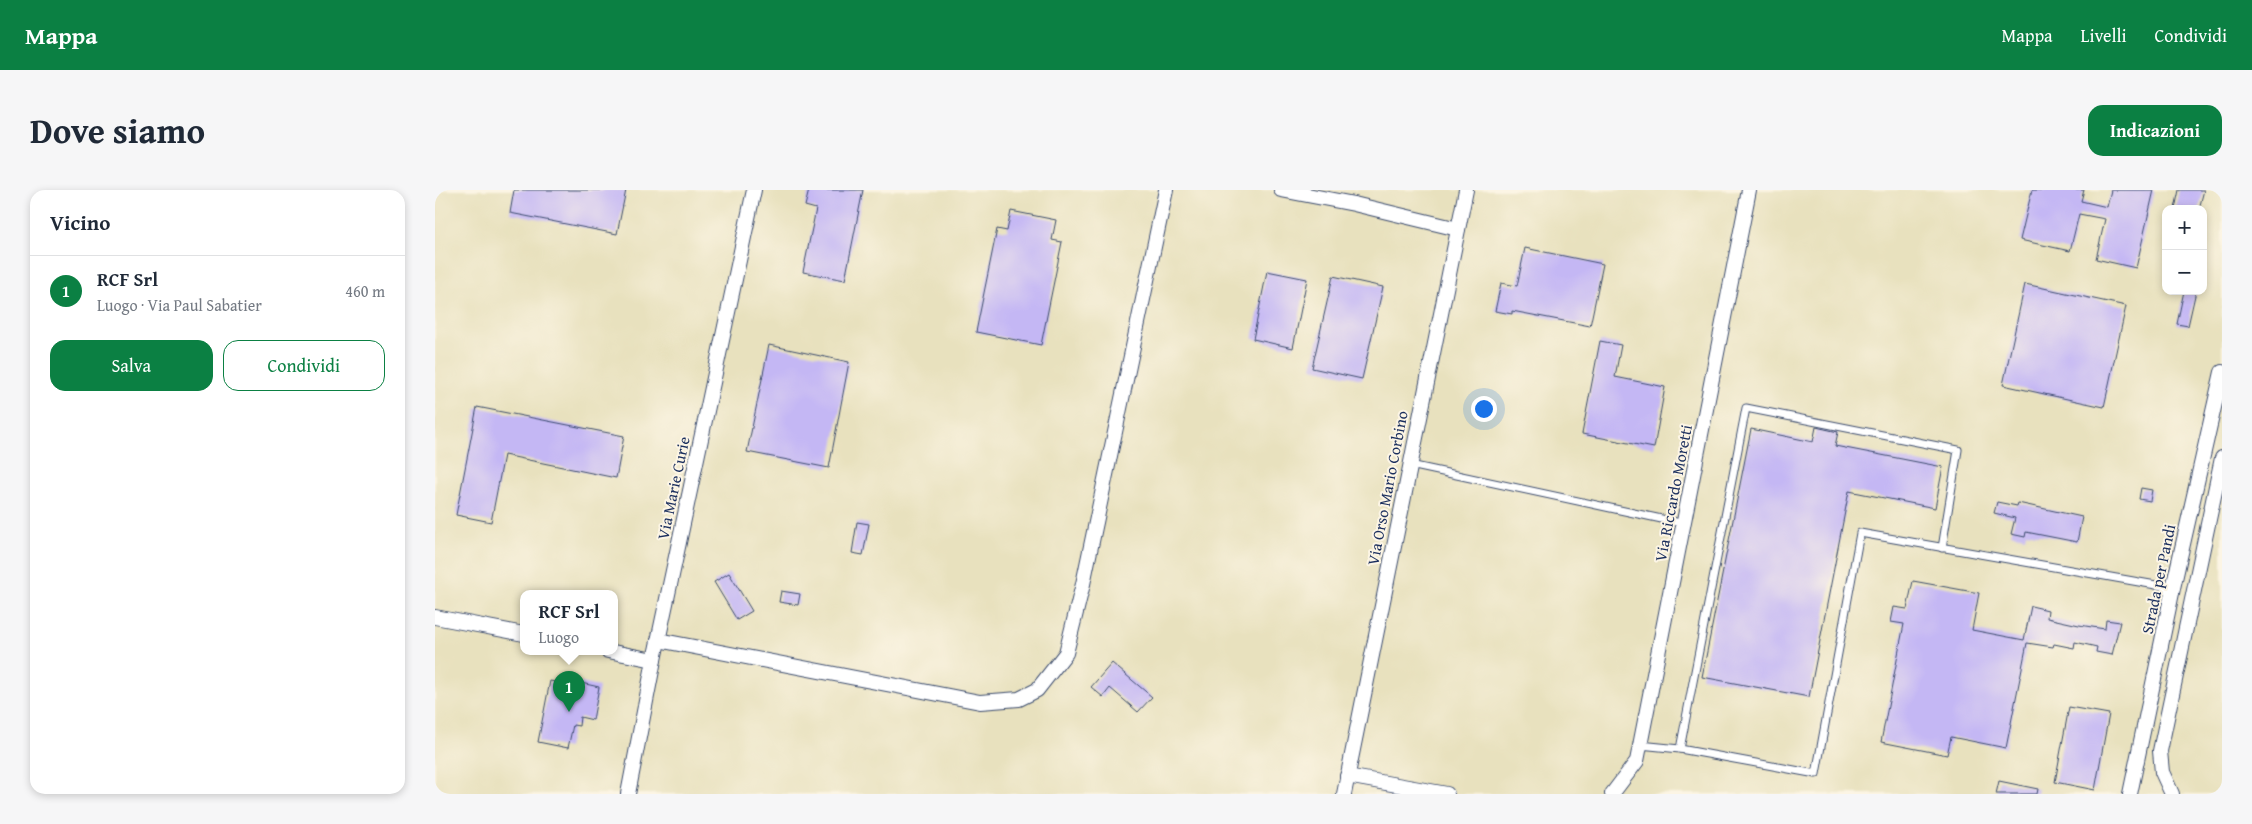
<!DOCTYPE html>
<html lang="it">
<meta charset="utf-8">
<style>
:root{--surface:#fff;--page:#f6f6f7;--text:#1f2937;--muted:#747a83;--line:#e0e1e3;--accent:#0b8043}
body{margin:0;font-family:"Gentium Book Plus",serif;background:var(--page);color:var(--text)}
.controls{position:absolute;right:15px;top:15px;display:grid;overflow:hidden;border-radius:10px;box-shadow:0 2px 8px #0003}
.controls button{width:45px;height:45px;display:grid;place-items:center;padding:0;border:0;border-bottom:1px solid var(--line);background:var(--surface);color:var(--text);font:25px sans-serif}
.you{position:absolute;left:1048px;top:218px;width:18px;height:18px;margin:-12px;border:4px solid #fff;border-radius:50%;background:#1a73e8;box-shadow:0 0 0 8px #1a73e833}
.badge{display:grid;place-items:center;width:32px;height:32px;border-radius:50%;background:var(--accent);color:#fff;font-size:16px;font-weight:700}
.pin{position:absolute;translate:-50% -41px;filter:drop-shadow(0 1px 2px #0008)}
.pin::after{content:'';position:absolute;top:26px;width:18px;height:15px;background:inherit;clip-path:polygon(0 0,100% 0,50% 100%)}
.popup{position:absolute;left:85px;top:400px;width:98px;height:65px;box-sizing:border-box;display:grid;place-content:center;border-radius:10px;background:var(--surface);filter:drop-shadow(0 1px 4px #0005);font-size:16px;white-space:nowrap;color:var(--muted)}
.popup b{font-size:19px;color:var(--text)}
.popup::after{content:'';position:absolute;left:50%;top:100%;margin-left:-10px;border:10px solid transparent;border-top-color:var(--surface)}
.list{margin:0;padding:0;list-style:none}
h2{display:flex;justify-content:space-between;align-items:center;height:65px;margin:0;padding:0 20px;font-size:21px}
h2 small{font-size:16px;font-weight:400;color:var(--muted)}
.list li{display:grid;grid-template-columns:32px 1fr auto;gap:15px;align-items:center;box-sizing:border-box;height:70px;padding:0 20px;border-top:1px solid var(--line)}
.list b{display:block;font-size:19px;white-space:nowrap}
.list p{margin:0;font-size:16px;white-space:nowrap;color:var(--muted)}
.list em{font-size:16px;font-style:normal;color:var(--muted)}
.actions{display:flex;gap:10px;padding:15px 20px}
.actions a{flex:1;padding:11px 0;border:1px solid var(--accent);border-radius:15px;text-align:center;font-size:18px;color:var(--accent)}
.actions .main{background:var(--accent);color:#fff}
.map{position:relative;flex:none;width:1787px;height:604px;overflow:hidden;border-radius:15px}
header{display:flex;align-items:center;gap:30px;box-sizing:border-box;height:70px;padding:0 25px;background:var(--accent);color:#fff}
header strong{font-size:24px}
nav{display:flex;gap:28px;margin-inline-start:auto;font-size:18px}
.intro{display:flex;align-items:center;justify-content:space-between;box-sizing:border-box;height:120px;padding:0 30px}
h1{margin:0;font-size:35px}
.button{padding:12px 22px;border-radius:15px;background:var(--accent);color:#fff;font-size:18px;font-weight:700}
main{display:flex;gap:30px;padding:0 30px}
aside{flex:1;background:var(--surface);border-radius:15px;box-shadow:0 2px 8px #0003}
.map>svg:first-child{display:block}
.building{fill:#c4b7f4}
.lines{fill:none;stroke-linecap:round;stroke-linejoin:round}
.lane-casing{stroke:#3a4a6c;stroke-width:9}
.street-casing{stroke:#3a4a6c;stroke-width:16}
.lane{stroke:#fff;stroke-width:7}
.street{stroke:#fff;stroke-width:14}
.labels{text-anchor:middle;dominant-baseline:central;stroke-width:4;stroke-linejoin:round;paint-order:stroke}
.street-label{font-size:16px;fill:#1b2f5e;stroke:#fcf5e5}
</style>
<header>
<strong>Mappa</strong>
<nav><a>Mappa</a><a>Livelli</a><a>Condividi</a></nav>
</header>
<div class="intro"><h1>Dove siamo</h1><a class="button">Indicazioni</a></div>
<main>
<aside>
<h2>Vicino<small></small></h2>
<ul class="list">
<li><span class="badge">1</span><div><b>RCF Srl</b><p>Luogo · Via Paul Sabatier</p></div><em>460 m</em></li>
</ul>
<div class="actions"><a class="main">Salva</a><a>Condividi</a></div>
</aside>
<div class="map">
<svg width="1787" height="604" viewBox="0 0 1787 604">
<rect width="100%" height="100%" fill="#fcf5e5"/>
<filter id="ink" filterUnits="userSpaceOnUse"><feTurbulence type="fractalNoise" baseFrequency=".02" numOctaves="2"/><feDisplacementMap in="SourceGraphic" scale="10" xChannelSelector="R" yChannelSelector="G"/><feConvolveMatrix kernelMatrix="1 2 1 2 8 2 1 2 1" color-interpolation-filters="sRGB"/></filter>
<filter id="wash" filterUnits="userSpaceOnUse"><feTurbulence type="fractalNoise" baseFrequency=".0096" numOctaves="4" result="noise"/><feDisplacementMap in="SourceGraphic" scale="20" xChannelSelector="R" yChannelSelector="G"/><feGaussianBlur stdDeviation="1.12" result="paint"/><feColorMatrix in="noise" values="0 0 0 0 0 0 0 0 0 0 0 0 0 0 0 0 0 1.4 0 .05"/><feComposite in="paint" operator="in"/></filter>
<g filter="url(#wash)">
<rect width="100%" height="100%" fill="#e8e1be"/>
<g id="blocks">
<g class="building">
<polygon points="79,0 191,0 182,44 75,23"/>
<polygon points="374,0 428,0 410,90 368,82 381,19 370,16"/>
<polygon points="1597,0 1649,0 1646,11 1672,17 1676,0 1719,0 1701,78 1661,69 1670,29 1644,24 1635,61 1585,50"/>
<polygon points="1744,0 1769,0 1764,19 1740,19"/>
<polygon points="576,21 621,30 617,50 627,52 606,155 541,142 562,39 572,41"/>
<polygon points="1090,58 1168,74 1155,136 1077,121 1077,124 1060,121 1066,93 1082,96"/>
<polygon points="832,81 872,89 858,158 818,149"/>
<polygon points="898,86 948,97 927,189 877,178"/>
<polygon points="1590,94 1691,116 1669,217 1568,195"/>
<polygon points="1749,101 1761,101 1753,136 1742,134"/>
<polygon points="1165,151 1186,155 1180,187 1230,197 1219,258 1147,244"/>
<polygon points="334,155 414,172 394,278 312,262"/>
<polygon points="42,217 189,246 181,288 69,265 56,332 21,325"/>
<polygon points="1381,237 1403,242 1400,256 1508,277 1500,318 1414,301 1374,507 1267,487 1316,239 1378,252"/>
<polygon points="1706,298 1717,300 1715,311 1704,309"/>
<polygon points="1562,312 1582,316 1583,313 1647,327 1642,352 1591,342 1590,347 1576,344 1580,328 1559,323"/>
<polygon points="422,332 434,334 428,365 417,363"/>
<polygon points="294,383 317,421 302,430 279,392"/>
<polygon points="1478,391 1544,403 1537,440 1589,450 1596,416 1613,420 1612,428 1644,435 1670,439 1671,430 1685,432 1677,465 1661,462 1662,457 1640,452 1639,458 1619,454 1618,457 1592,453 1571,558 1516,547 1512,565 1446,552 1469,434 1456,432 1459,417 1472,419"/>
<polygon points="346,401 365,404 363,415 344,412"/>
<polygon points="677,473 717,507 703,522 675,498 668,507 656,497"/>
<polygon points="115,491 146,497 146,493 164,497 158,530 145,527 144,536 138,535 133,558 103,552"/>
<polygon points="1634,517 1674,524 1660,600 1620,592"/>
<polygon points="1564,591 1603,599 1602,604 1561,604"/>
</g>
</g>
</g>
<g filter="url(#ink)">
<use href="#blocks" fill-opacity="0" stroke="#3a4a6c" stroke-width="1"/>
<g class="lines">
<defs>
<g id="lane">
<polyline points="975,275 1250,334"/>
<polyline points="1205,555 1245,559 1381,584 1425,343 1738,398"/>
<polyline points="1245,559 1311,218 1523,260 1507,358"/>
</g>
<g id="street">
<polyline points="846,0 919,14 1023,39"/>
<polyline points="0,427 89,444"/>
<polyline points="223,450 545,512 584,509 602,500 631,463 648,394 731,0"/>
<polyline points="173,461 219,470"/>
<polyline points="912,586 1012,604"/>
<polyline points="193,604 219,470 319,0"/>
<polyline points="909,604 1031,0"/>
<polyline points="1177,604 1202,571 1314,0"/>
<polyline points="1695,604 1738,398 1787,182"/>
<polyline points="1737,604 1727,582 1725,561 1787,268"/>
</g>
</defs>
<use href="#lane" class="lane-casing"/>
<use href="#street" class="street-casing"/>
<use href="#lane" class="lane"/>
<use href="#street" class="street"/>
</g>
</g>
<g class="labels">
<g class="street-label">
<text transform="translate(238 298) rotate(-78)">Via Marie Curie</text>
<text transform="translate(952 298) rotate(-79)">Via Orso Mario Corbino</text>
<text transform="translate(1238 303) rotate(-79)">Via Riccardo Moretti</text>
<text transform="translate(1723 389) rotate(-78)">Strada per Pandi</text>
</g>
</g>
</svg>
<div class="controls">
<button>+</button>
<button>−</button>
</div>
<div class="you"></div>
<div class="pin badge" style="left:134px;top:522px">1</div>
<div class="popup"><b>RCF Srl</b>Luogo</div>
</div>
</main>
